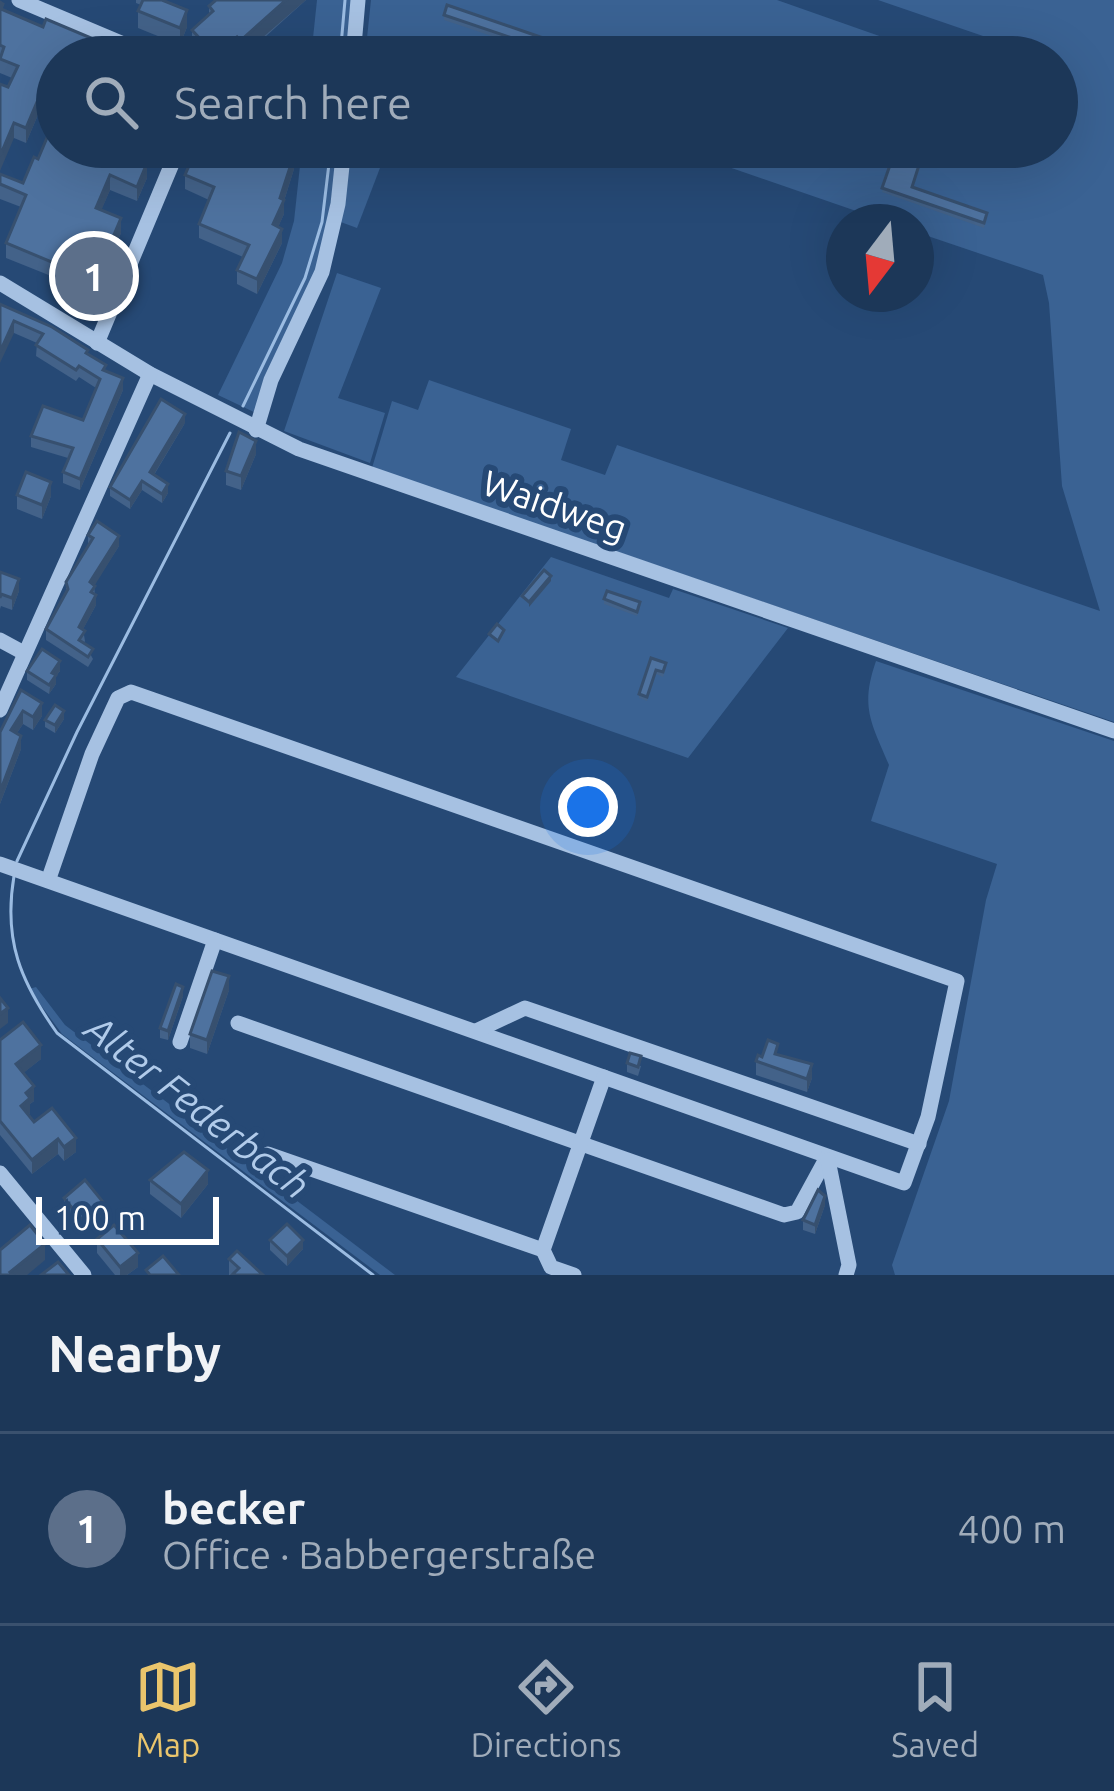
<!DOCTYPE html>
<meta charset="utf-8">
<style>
:root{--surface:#1c3758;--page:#253f5e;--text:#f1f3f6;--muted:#a0acba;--line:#3a516e;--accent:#eac56c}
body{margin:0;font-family:Ubuntu,sans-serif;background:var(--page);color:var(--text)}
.compass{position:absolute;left:826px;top:204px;width:108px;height:108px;border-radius:50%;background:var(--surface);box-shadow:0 12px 48px #0002;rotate:196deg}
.scale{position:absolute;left:36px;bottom:30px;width:183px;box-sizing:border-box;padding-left:12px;border:6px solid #fff;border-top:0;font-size:33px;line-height:42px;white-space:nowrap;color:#fff;-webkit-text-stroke:9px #264975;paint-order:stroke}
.you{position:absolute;left:588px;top:807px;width:42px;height:42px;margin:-30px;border:9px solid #fff;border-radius:50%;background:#1a73e8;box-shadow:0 0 0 18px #1a73e833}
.badge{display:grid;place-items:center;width:78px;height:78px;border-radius:50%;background:var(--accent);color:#fff;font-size:39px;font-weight:700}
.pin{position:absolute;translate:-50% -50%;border:6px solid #fff;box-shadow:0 3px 12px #0006}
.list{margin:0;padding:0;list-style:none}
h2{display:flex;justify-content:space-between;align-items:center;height:156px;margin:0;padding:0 48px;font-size:51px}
h2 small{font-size:39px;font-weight:400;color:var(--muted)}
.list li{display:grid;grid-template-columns:78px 1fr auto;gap:36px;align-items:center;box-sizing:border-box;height:192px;padding:0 48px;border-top:3px solid var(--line)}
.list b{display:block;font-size:45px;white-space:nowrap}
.list p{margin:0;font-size:39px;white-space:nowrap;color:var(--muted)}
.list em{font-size:39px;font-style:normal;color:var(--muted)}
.icon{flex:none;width:66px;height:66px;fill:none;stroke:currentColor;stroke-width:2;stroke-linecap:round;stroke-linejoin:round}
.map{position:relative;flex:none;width:1114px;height:1275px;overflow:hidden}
.search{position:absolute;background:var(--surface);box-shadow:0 12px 48px #0002;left:36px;right:36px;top:36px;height:132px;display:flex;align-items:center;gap:30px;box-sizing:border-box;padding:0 42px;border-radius:66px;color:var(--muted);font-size:45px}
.sheet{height:348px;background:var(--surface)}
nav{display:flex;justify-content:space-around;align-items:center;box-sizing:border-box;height:168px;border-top:3px solid var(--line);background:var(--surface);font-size:33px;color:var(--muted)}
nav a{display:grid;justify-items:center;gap:6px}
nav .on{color:var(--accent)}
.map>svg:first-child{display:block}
.green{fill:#3a6293}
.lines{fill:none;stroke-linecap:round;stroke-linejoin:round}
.stream{stroke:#9bbce2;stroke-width:3}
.minor{stroke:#a6c1e2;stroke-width:15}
.wall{fill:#436289}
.shaded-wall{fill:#37506f}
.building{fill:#4e729f;stroke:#37506f;stroke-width:3}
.labels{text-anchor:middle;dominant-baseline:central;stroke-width:12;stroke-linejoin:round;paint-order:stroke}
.street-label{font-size:36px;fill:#fff;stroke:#264975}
.water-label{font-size:39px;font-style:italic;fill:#b1cbea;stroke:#264975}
</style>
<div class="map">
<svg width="1114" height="1275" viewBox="0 0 1114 1275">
<rect width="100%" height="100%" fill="#264975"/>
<g class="green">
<polygon points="317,0 352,0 347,57 311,57"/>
<polygon points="371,0 777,0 939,57 381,57 357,49 357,38 367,38"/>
<polygon points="878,0 1114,0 1114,722 372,468 392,401 418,410 429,380 571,429 561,460 605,475 617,445 1100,611 1062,486 1049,303 1043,275 916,232 916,222 888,222 671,147 1057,147 1060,63 1057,57 1044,57"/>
<polygon points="302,147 338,147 325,247 256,413 218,395 282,263 294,221"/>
<polygon points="348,147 388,147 357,228 338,221"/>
<polygon points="337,273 381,288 338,398 385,413 370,463 284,431"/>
<polygon points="551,557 669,598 673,589 788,628 688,758 456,677"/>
<path d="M876 661 1114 741V1275H895L892 1265 949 1101 986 900 997 864 871 821 889 765C871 722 860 707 876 661Z"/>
<polygon points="36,987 65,1025 395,1275 380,1275 62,1034 29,989"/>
</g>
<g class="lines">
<g class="stream">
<polyline points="340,57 345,0"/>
<polyline points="243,406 305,278 322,222 331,147"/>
<polyline points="17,861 77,732 230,433"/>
<path d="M14 876C3 941 21 982 57 1033L373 1275"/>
</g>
<g class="minor">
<polyline points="19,0 154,57"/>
<polyline points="353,57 358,0"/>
<polyline points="0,283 150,374 299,449 1114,731"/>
<polyline points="97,343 179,147"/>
<polyline points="256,430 271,380 322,272 338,204 344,147"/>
<polyline points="0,640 24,653"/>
<polyline points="0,710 150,374"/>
<polyline points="0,864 904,1183 928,1117 957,981 131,692 118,698 92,754 48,881"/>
<polyline points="238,1023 784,1215 797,1212 827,1157"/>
<polyline points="476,1031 525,1008 919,1144"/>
<polyline points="180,1042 215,940"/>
<polyline points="268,1154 543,1250"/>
<polyline points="828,1160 849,1265 846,1275"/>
<polyline points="0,1173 84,1275"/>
<polyline points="574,1275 551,1267 543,1250 604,1077"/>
</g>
</g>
<g class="wall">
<polygon points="136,0 162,0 187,27 180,45 138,28 138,11 141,5 136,3"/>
<polygon points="216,0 306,0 243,57 237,55 235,57 201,57 192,47 192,30 209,15 209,6"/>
<polygon points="0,2 3,10 57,57 57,147 124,147 123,150 118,148 114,159 147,178 137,201 110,190 101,210 121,233 95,294 81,289 76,301 66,297 66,282 6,258 6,243 21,207 0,199 0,174 23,183 38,159 56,117 40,110 26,143 14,138 8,87 12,78 0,73"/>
<polygon points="444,15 546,43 542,53 444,20"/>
<polygon points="129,147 156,147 152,157"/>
<polygon points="245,147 293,147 290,153 294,169 284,201 284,214 278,227 282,243 257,294 237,284 237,270 243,257 199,238 199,224 209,200 185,189 185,175 239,161"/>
<polygon points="885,163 920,167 913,188 987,218 984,228 882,192 889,169 885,168"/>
<polygon points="0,304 88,355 123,390 80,490 63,483 63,472 68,458 31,447 31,436 83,420 96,388 79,377 76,381 36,356 37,343 14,333"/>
<polygon points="185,423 154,475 168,493 162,503 142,490 130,509 110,496 110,487"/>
<polygon points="256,454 241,490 226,485 226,471"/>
<polygon points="17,495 51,496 42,519 17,509"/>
<polygon points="88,535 119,546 94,585 96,605 83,629 85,641 84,643 93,659 88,667 46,640 46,629 66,591 66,582 88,545"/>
<polygon points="0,572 19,591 12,610 1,606 0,609"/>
<polygon points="604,599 640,607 637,616 604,604"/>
<polygon points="651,658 666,668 663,677 656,674 647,701 639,698 639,694"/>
<polygon points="27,671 60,671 56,676 56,684 49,694 27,680"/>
<polygon points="21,690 42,716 33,730 23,724 17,733 21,749 0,804 0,732"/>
<polygon points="64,719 55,733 45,727 45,720"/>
<polygon points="229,990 207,1054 190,1048 190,1034"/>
<polygon points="183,996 168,1040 160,1038 160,1028"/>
<polygon points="0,1040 41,1059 23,1073 34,1101 30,1104 30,1113 28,1115 34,1122 76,1152 64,1161 58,1154 32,1174 0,1135"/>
<polygon points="778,1055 812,1078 807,1092 756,1075 756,1061 762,1057"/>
<polygon points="627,1063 641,1066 638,1076 627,1072"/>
<polygon points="150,1180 208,1184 181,1218 150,1194"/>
<polygon points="64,1198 103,1215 81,1233 64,1212"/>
<polygon points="825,1205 815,1234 803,1230 803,1220"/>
<polygon points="97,1239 138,1267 127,1275 115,1275 97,1253"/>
<polygon points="270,1240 303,1249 287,1266 270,1250"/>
<polygon points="229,1259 263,1275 229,1275"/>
</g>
<g class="shaded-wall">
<polygon points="286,0 306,0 240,57 240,41"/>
<polygon points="187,10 187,27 180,45 180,28"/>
<polygon points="237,37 237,55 235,57 216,57"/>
<polygon points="40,95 40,110 26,143 26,128"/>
<polygon points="14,123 14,138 0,171 0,156"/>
<polygon points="113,147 118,147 109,172 109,157"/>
<polygon points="294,155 294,169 284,201 284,214 273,239 273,224"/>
<polygon points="147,163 147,178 137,201 137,187"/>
<polygon points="110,175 110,190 96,223 96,208"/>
<polygon points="121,218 121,233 95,294 95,280"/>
<polygon points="282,229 282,243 257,294 257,279"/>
<polygon points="81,274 81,289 76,301 76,287"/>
<polygon points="14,321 14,333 0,363 0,352"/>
<polygon points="123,378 123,390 80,490 80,479"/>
<polygon points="185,414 185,423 150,481 150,472"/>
<polygon points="256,441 256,454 241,490 241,476"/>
<polygon points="142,481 142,490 130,509 130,500"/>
<polygon points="51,482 51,496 42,519 42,505"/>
<polygon points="168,484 168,493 162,503 162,494"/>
<polygon points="119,536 119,546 90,593 90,582"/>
<polygon points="551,576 551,581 529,607 529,602"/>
<polygon points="19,579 19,591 12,610 12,598"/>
<polygon points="96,595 96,605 79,637 79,627"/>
<polygon points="60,661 60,671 56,676 56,684 49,694 52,673"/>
<polygon points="42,703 42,716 33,730 33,717"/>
<polygon points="23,711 23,724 11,742 11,730"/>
<polygon points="64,711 64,719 55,733 55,725"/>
<polygon points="21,736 21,749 0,804 0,792"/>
<polygon points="229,976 229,990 207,1054 207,1040"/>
<polygon points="183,987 183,996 168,1040 168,1031"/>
<polygon points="8,1008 8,1023 0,1029 0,1014"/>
<polygon points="41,1045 41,1059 16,1079 16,1064"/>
<polygon points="812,1064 812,1078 807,1092 807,1079"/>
<polygon points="34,1086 34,1101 30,1104 30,1113 21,1120 21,1106 26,1093"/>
<polygon points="76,1138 76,1152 64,1161 64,1147"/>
<polygon points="58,1139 58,1154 32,1174 32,1160"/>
<polygon points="208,1170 208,1184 181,1218 181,1204"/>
<polygon points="825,1196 825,1205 815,1234 815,1225"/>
<polygon points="103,1202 103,1215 81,1233 81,1219"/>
<polygon points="303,1240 303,1249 287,1266 287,1256"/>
<polygon points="45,1244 45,1260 27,1275 10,1275 10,1272"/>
<polygon points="138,1253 138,1267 127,1275 120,1275 120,1267"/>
</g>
<g class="building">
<polygon points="143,0 162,0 187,10 180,28 138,11"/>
<polygon points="216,0 286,0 240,41 237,37 216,56 192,30 213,11 209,6"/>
<polygon points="0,2 3,4 1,9 43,27 46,19 136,57 57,57 57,103 40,95 26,128 14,123 0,156 0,84 8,87 18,66 0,59 4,47 0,45"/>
<polygon points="447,5 546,39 542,48 444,15"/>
<polygon points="281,41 296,43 295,54 301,55 300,57 271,57 271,53 280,54"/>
<polygon points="832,41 880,57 846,57 828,51"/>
<polygon points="599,45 630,54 629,57 605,57 596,54"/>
<polygon points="57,114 57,147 113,147 109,157 127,165 131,156 147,163 137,187 110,175 96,208 121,218 95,280 81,274 76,287 66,283 71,270 6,243 26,195 0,184 0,174 23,183 34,157 38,159"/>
<polygon points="197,147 208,147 239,161 245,147 287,147 285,151 294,155 280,198 284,200 273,224 282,229 257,279 237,270 249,245 199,224 214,187 185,175"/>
<polygon points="888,152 920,162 912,187 987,213 984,223 882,188 890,165 885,163"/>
<polygon points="0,304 52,327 88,350 86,353 106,365 103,370 123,378 80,479 63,472 73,448 31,436 43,406 83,420 100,379 79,366 76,370 36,345 43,334 14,321 0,352"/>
<polygon points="161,399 185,414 150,472 168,484 162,494 142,481 130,500 110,487"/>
<polygon points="239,432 256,441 241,476 226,471"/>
<polygon points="26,472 51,482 42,505 17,495"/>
<polygon points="97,521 119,536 90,582 95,586 91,592 96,595 79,627 85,631 79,640 93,649 88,657 46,629 68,589 66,582 93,538 88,535"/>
<polygon points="544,570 551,576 529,602 522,596"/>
<polygon points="0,572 19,579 12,598 1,594 0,598"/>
<polygon points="607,591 640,602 637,612 604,599"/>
<polygon points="497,624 504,630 498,641 489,634"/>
<polygon points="42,649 60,661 52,673 56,675 49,685 27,671"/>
<polygon points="651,658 666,663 663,672 656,670 647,697 639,694"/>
<polygon points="21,690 42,703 33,717 23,711 11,730 21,736 0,792 0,732"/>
<polygon points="55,705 64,711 55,725 45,720"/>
<polygon points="212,971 229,976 207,1040 190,1034"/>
<polygon points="176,984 183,987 168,1031 160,1028"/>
<polygon points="0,998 8,1008 0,1014"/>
<polygon points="23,1022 41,1045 16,1064 34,1086 26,1093 30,1098 21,1106 34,1122 52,1108 76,1138 64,1147 58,1139 32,1160 0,1121 0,1040"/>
<polygon points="768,1040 778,1044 775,1054 812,1064 807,1079 756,1061 758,1055 762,1057"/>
<polygon points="630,1053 641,1056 638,1067 627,1063"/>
<polygon points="184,1152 208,1170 181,1204 150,1180"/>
<polygon points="85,1180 103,1202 81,1219 64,1198"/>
<polygon points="818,1190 825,1196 815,1225 803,1220"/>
<polygon points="287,1224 303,1240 287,1256 270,1240"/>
<polygon points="30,1225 45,1244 10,1272 13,1275 0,1275 0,1250"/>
<polygon points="114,1225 138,1253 120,1267 97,1239"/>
<polygon points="237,1251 263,1275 232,1275 239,1268 229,1259"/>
<polygon points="163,1256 179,1275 150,1275 146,1270"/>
<polygon points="58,1262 69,1275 41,1275"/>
</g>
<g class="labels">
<g class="street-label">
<text transform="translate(555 505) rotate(19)">Waidweg</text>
</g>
<g class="water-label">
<text transform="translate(198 1106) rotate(38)">Alter Federbach</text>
</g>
</g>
</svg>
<svg class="compass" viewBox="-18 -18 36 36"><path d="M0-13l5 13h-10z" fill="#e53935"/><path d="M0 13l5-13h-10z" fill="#a0acba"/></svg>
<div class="scale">100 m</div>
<div class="you"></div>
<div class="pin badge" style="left:94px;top:276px;background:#5c6f8a">1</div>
<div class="search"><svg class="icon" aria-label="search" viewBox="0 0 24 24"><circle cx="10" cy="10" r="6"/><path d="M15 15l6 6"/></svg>Search here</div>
</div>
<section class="sheet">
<h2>Nearby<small></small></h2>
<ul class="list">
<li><span class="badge" style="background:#5c6f8a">1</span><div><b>becker</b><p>Office · Babbergerstraße</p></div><em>400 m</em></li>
</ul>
</section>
<nav>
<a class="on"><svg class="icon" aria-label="map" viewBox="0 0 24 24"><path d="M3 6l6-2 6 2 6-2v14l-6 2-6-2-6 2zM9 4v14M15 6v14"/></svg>Map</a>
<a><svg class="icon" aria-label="directions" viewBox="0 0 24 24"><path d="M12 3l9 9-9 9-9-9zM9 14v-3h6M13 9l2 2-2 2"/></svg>Directions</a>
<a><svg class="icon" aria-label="saved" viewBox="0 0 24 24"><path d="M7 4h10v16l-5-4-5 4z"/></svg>Saved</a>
</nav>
